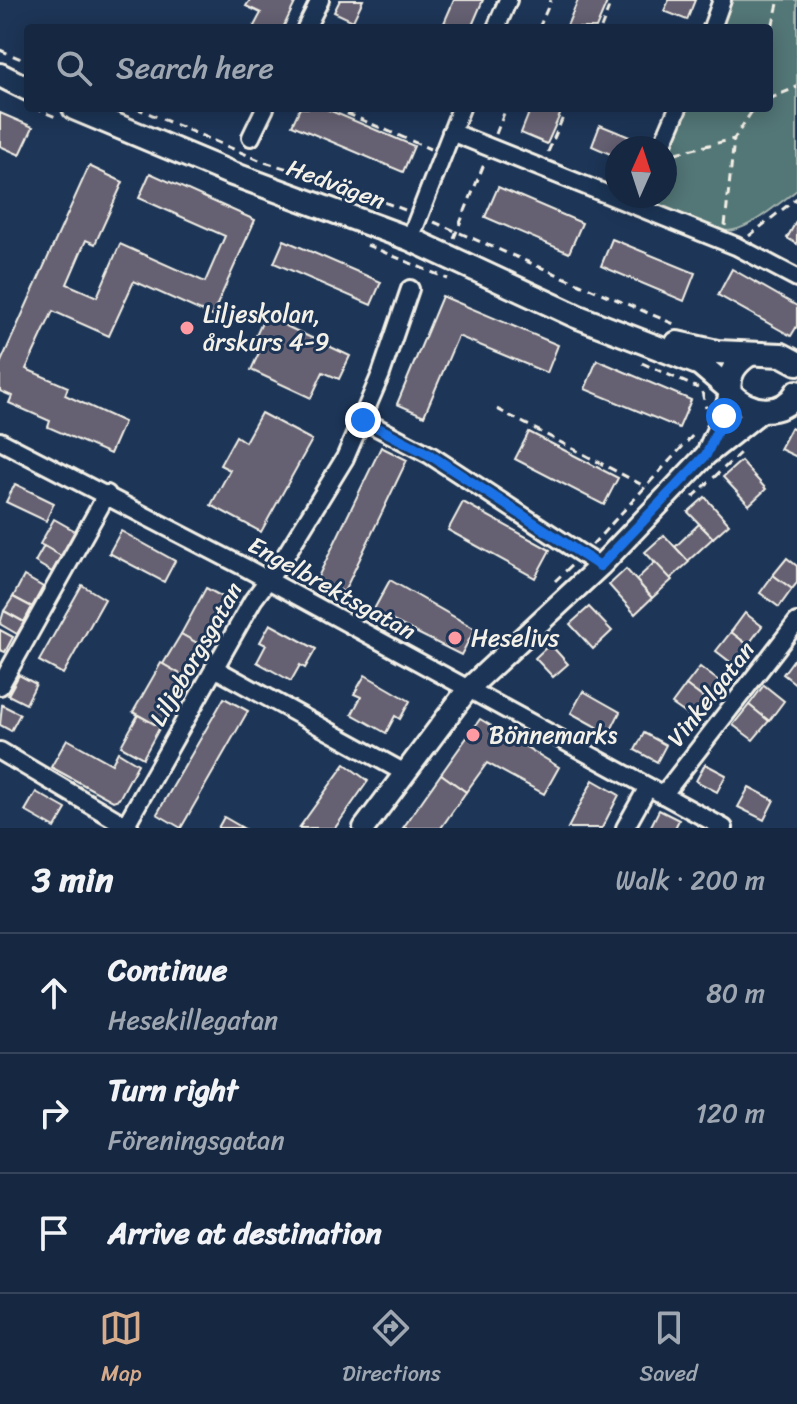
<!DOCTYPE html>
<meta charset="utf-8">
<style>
:root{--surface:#162841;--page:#23344c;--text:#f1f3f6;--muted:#9ea6b1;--line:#35445a;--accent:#d6ab8b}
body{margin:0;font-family:Sriracha,sans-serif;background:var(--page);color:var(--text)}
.compass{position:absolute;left:605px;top:136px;width:72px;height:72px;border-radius:50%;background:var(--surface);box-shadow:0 4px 20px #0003;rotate:3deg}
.stop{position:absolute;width:24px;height:24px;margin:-18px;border:6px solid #1a73e8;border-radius:50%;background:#fff}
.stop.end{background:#1a73e8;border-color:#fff;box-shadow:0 2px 8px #0008}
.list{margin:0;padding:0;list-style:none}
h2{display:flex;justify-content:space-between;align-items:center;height:104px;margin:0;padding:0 32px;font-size:34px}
h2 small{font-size:26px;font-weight:400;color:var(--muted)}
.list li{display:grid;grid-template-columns:52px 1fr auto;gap:24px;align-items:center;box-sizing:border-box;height:120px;padding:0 32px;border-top:2px solid var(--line)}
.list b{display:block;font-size:30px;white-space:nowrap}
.list p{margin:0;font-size:26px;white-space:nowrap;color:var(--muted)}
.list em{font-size:26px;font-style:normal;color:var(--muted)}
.icon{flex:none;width:44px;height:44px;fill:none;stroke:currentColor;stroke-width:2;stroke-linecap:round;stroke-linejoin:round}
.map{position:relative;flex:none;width:797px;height:828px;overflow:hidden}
.search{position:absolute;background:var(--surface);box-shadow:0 4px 20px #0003;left:24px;right:24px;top:24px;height:88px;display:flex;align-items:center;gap:20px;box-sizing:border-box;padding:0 28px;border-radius:8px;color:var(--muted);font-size:30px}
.sheet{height:464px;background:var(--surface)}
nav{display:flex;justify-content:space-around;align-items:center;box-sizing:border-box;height:112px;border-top:2px solid var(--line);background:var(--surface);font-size:22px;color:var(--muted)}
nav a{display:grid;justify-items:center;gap:4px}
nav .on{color:var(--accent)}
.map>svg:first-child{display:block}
.green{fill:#537676;stroke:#a4b4af;stroke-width:2}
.building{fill:#656172;stroke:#f4f1e8;stroke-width:2}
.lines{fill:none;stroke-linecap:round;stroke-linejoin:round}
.minor-casing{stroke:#f4f1e8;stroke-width:22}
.tertiary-casing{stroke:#f4f1e8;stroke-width:26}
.secondary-casing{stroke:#f4f1e8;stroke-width:28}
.path{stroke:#f4f1e8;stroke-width:3;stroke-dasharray:8 6;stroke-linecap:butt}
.minor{stroke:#1d3557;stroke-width:16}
.tertiary{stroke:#1d3557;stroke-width:20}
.secondary{stroke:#1d3557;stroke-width:22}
.route{stroke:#1a73e8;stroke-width:10}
.poi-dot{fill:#ff9aa2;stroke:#1d3557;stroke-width:3}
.labels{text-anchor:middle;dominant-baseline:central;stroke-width:6;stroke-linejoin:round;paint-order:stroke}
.street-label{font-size:24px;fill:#f4f1e8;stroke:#1d3557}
.poi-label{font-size:24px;fill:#f4f1e8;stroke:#1d3557;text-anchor:start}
</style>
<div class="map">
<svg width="797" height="828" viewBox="0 0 797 828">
<rect width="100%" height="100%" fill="#1d3557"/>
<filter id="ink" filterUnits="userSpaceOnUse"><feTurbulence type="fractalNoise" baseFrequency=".0125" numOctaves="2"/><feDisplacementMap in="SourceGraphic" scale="16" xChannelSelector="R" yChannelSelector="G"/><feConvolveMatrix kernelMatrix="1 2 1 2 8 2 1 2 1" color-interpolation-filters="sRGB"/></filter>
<g filter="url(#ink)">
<path class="green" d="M732 0H797V190C727 244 733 239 652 207L649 198 665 196V161L688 108H769V28H722Z"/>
<g class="building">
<polygon points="250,0 295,0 296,1 283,28 253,28 261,13 246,6"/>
<polygon points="340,0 363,0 353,21 334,12"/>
<polygon points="454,0 483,0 471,28 444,23"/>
<polygon points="578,0 608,0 596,28 566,28"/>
<polygon points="669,0 695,0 687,20 664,11"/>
<polygon points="300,108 324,108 414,146 403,172 292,125"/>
<polygon points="531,108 563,108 547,144 521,133"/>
<polygon points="0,113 33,127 20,155 0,146"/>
<polygon points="600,125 637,140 634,148 617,148 617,157 592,146"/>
<polygon points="89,166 123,182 95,244 86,240 67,284 97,297 120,244 205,282 225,236 139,198 150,173 255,220 212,316 134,281 109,336 53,311 26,369 68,387 65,395 124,422 110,454 48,427 50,421 9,403 12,396 0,391 0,364"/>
<polygon points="498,187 582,223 569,253 485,217"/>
<polygon points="797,220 797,244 787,238"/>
<polygon points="612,239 695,273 684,301 601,266"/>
<polygon points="284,240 381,282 371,305 274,263"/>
<polygon points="732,269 797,306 797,326 791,336 718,295"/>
<polygon points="442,296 558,345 547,373 458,336 424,416 397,404"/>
<polygon points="265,316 350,356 339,379 323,372 311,398 251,370 263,344 254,340"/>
<polygon points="597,360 691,400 679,428 585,389"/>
<polygon points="261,413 312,440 261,532 211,505 230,470 220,465 236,436 245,442"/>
<polygon points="791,428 797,431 797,457 780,449"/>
<polygon points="529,432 618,478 604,505 515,459"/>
<polygon points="381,447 407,460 344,592 317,579"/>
<polygon points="741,461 766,489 749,505 723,477"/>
<polygon points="15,484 54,503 46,521 6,502"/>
<polygon points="705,497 729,524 713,538 688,512"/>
<polygon points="463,502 550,550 535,578 448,530"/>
<polygon points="54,519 75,531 61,556 40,544"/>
<polygon points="699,524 713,538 688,561 675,547"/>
<polygon points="121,531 175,561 164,582 109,553"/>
<polygon points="664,535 689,562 670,579 645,552"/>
<polygon points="44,546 61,556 52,572 35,562"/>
<polygon points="787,558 797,566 797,583 792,589 773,575"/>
<polygon points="655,562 672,580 652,598 636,580"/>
<polygon points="626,569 652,598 635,614 609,585"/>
<polygon points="773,575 792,589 779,607 760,593"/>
<polygon points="24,576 43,587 32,607 13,597"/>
<polygon points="390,580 475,629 461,655 373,611"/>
<polygon points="82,585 105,599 63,674 39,661"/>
<polygon points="206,588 230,601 204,647 181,634"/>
<polygon points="13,597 32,607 24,622 4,611"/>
<polygon points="589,607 612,631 593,649 570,624"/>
<polygon points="4,611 24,622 17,634 0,624"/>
<polygon points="745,613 762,626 748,645 731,632"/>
<polygon points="270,624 316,649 305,668 300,665 291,681 257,662 266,645 260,642"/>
<polygon points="0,630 13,637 5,652 0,650"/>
<polygon points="731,632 748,645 733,664 716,651"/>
<polygon points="181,634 204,647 187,678 163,664"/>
<polygon points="550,644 568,664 553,677 535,658"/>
<polygon points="797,655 797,685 783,674"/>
<polygon points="161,663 187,678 160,727 133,712"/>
<polygon points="700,667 720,682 706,700 686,685"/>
<polygon points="19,675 36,684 26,704 8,695"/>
<polygon points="365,675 410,701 400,719 395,716 386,733 352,714 361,697 354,694"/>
<polygon points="686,685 706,700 692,718 672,704"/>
<polygon points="764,685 784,701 769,721 749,705"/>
<polygon points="583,691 620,712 609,734 571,713"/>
<polygon points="224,698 248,711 181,828 157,814"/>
<polygon points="2,705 20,714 11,731 0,725"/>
<polygon points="749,705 769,721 753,740 733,725"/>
<polygon points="138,715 160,727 143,758 121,746"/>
<polygon points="480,719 559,767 544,794 487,763 466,792 441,774"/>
<polygon points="644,733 666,745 657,762 635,750"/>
<polygon points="67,739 112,764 118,752 138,764 119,799 113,801 51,767"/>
<polygon points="345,764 368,781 335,828 299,828"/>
<polygon points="705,764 726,775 717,792 696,781"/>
<polygon points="441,774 466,792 441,828 403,828"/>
<polygon points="593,780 619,795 602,828 568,828"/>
<polygon points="749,787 774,800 764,820 738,807"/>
<polygon points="36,792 66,809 55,828 25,811"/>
<polygon points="659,810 679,820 675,828 650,828"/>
<polygon points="224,817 243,828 218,828"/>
</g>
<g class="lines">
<defs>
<g id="minor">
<polyline points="306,28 320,0"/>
<polyline points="496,28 508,0"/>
<polyline points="712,28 722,0"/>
<polyline points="451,132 736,246 797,278"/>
<polyline points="251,137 265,108"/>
<polyline points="661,148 678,108"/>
<polyline points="410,239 461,108"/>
<polyline points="363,420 430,455 600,566"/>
<polyline points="0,441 246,568 724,828"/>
<polyline points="214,668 405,773"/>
<polyline points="0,686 107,494"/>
<polyline points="0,751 130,828"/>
<polyline points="663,795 797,622"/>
<polyline points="124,828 253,600 282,561 345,458 381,374 410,289"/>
<polyline points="625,828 648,787"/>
</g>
<g id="tertiary">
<polyline points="708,451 724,416 730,393"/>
<polyline points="364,828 468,689 600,566 706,455 763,410"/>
</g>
<g id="secondary">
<polyline points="0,75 28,89"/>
<polyline points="74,108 230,173 410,239 576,316 700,364 728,388"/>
<polyline points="677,343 717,352 782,355 797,363"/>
<path d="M750 354C735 363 727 375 730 393 748 412 781 419 797 392"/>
</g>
</defs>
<use href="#minor" class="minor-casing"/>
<use href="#tertiary" class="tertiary-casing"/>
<use href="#secondary" class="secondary-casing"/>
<g class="path">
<polyline points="539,28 551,0"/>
<polyline points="601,28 612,0"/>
<polyline points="769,39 779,0"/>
<polyline points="0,50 28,62"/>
<polyline points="769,99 797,87"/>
<polyline points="34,108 56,117"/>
<polyline points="136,108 264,162 323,179 405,210"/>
<polyline points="334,108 430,149"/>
<polyline points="496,134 506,108"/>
<polyline points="548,152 567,108"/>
<polyline points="676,153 734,139"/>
<polyline points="434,222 674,324"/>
<polyline points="725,226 734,139 754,108"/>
<polyline points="749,236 797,198"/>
<polyline points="454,238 484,164"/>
<polyline points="367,245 448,279"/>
<polyline points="642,363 698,388"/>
<polyline points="702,392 706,408"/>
<polyline points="497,409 646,487"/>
<polyline points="693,497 740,453"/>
<polyline points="592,545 695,433"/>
<polyline points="555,581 573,564"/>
</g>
<use href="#minor" class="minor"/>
<use href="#tertiary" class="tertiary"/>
<use href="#secondary" class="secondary"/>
</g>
</g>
<g class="lines" filter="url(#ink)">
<polyline class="route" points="363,420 430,455 600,566 706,455 724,416"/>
</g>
<g class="poi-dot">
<circle cx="187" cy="328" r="8"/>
<circle cx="455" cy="638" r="8"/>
<circle cx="473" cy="735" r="8"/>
</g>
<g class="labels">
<g class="street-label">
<text transform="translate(336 184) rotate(20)">Hedvägen</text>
<text transform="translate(332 588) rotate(29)">Engelbrektsgatan</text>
<text transform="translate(196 654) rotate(-60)">Liljeborgsgatan</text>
<text transform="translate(711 694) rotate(-52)">Vinkelgatan</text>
</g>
<g class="poi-label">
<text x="203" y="314">Liljeskolan,<tspan x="203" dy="28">årskurs 4-9</tspan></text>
<text x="471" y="638">Heselivs</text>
<text x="489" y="735">Bönnemarks</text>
</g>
</g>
</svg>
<svg class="compass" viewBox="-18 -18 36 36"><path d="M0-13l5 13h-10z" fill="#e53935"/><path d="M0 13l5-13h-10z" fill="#9ea6b1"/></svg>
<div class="stop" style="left:724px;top:416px"></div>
<div class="stop end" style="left:363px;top:420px"></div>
<div class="search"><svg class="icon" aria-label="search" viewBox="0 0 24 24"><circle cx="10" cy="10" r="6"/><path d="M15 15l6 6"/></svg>Search here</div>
</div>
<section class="sheet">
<h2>3 min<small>Walk · 200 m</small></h2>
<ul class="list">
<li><svg class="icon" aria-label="ahead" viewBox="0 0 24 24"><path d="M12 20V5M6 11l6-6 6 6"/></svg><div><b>Continue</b><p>Hesekillegatan</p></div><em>80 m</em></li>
<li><svg class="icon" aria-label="right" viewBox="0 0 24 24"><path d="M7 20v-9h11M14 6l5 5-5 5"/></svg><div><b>Turn right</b><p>Föreningsgatan</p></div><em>120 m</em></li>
<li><svg class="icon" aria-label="arrive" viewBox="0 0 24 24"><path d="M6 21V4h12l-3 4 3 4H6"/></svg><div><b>Arrive at destination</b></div></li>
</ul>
</section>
<nav>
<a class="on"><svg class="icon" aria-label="map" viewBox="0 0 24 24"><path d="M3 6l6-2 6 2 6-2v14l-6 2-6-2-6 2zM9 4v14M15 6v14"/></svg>Map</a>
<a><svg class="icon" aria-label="directions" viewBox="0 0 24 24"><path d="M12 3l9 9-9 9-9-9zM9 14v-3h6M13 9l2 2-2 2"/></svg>Directions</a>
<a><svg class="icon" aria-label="saved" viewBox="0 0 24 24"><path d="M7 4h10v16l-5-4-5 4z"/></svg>Saved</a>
</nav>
